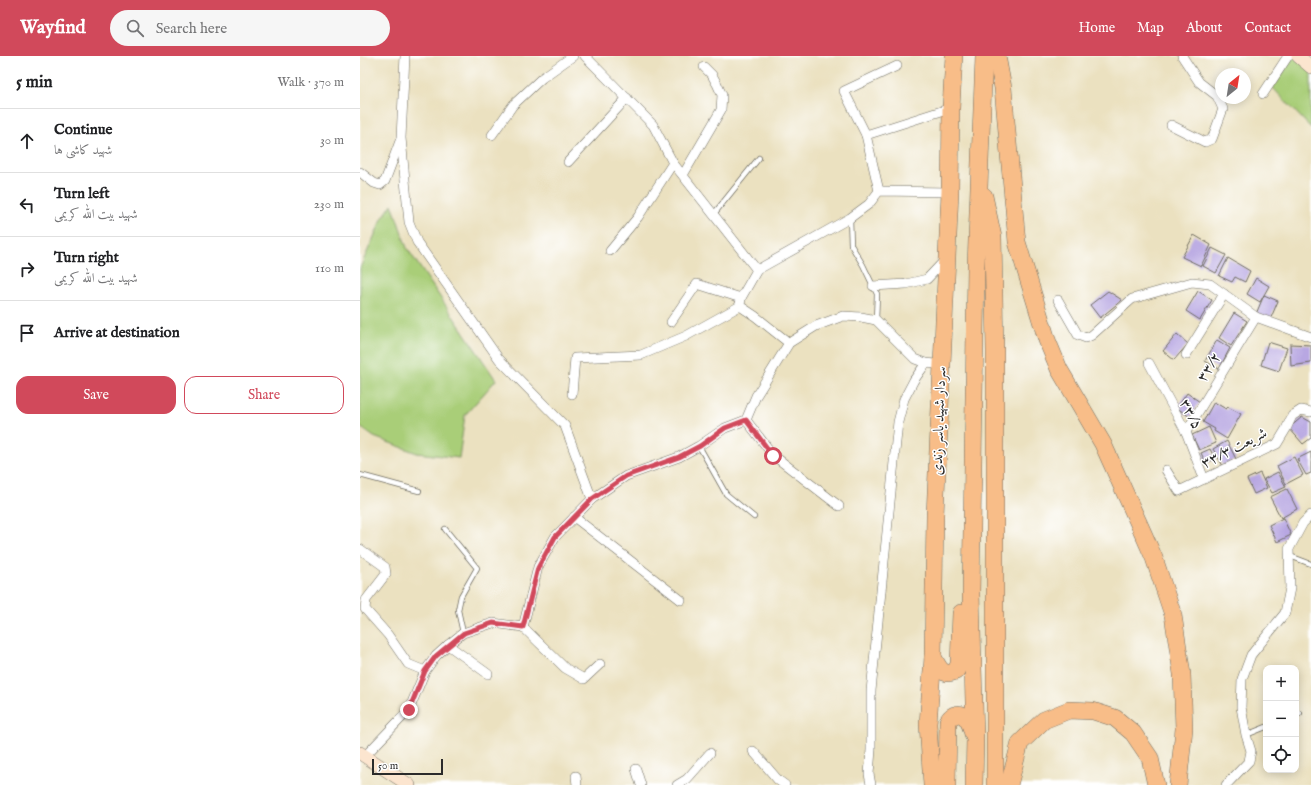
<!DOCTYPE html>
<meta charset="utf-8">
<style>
:root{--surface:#fff;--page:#f6f6f6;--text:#202124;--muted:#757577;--line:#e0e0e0;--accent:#d1495b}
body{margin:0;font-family:"IM FELL English",Amiri,serif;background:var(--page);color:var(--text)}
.controls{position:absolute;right:12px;bottom:12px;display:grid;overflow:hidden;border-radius:8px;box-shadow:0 2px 10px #0003}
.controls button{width:36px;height:36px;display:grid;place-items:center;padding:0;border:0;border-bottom:1px solid var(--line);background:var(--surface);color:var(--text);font:20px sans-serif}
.compass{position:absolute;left:855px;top:12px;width:36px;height:36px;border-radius:50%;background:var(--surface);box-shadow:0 2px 10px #0003;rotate:30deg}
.scale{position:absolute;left:12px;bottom:10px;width:71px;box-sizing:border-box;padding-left:4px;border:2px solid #2b2b2b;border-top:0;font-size:11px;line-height:14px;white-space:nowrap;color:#2b2b2b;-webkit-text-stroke:3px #fff;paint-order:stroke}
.stop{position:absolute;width:12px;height:12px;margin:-9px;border:3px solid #d1495b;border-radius:50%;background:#fff}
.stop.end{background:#d1495b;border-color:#fff;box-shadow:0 1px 4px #0008}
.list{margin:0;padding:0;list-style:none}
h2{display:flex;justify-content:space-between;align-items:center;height:52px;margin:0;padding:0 16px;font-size:17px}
h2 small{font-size:13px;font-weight:400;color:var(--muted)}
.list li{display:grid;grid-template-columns:26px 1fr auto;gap:12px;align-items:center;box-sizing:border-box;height:64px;padding:0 16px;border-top:1px solid var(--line)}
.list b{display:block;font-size:15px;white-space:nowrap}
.list p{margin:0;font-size:13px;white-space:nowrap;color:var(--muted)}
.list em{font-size:13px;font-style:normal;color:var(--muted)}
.actions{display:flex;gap:8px;padding:12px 16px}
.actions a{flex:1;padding:9px 0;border:1px solid var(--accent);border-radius:12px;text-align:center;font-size:14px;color:var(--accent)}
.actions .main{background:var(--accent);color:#fff}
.icon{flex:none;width:22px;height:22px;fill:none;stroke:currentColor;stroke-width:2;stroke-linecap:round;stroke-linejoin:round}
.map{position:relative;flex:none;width:951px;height:729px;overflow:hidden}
header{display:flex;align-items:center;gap:24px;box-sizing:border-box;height:56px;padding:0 20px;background:var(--accent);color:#fff}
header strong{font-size:19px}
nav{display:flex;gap:22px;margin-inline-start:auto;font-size:14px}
.search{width:280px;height:36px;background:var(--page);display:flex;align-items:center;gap:10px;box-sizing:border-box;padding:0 14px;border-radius:22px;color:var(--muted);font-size:15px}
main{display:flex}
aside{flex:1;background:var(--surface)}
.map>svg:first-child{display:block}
.green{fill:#a9ce78;stroke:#6a7c52}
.building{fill:#b8a7e2}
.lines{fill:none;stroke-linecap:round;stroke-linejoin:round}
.lane-casing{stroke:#6e6b5f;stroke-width:6}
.street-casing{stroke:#6e6b5f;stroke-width:10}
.secondary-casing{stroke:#6e6b5f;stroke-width:14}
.highway-casing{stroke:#6e6b5f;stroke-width:18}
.lane{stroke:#fff;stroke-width:4.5}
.street{stroke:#fff;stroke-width:9}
.secondary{stroke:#fce5cf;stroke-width:13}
.highway{stroke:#f8bd88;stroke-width:17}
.route{stroke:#d1495b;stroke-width:5}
.labels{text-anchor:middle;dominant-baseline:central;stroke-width:3;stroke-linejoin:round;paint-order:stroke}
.street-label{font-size:15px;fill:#2b2b2b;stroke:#fff}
</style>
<header>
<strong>Wayfind</strong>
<div class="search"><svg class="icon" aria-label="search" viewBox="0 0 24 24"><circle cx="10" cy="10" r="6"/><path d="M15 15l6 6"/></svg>Search here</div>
<nav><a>Home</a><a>Map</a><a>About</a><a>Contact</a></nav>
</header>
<main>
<aside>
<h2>5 min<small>Walk · 370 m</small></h2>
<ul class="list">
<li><svg class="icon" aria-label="ahead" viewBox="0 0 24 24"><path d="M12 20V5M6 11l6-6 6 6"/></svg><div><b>Continue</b><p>شهید کاشی ها</p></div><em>30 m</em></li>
<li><svg class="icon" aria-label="left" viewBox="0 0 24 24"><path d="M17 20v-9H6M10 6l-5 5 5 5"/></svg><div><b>Turn left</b><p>شهید بیت الله کریمی</p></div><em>230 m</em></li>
<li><svg class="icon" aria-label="right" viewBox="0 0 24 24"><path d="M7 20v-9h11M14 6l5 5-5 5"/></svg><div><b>Turn right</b><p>شهید بیت الله کریمی</p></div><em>110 m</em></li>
<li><svg class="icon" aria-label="arrive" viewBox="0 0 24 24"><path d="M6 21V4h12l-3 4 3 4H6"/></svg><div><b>Arrive at destination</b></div></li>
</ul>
<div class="actions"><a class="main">Save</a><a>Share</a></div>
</aside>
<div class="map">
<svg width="951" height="729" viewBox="0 0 951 729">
<rect width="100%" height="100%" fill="#fff"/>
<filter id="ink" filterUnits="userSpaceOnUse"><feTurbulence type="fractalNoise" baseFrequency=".025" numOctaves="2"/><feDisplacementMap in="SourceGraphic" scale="8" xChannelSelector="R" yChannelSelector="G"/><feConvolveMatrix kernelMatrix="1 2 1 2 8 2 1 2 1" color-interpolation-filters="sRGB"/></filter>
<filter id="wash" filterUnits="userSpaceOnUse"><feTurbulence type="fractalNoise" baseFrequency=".012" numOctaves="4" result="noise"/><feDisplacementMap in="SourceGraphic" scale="16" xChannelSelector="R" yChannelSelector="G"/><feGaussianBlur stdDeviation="0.9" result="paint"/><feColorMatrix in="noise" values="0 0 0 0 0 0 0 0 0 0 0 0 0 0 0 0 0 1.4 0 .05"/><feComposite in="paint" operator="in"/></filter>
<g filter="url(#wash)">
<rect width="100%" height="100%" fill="#ebe1c0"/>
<g class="green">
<polygon points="934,0 951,15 951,72 913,32"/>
<polygon points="32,148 47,192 136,324 105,359 99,402 57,397 14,381 0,371 0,212 22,163"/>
</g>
<g id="blocks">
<g class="building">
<polygon points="834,179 851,189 841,210 822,201"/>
<polygon points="852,192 866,199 856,217 843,210"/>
<polygon points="868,202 890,215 885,226 875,221 872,226 859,220"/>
<polygon points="896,222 909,230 900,246 887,238"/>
<polygon points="748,235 762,244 740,262 730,249"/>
<polygon points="838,235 852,244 840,264 826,255"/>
<polygon points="904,239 918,245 910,264 896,258"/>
<polygon points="874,257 887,265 871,290 859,282"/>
<polygon points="817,278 828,288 814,304 803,295"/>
<polygon points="857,284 870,292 859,313 845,305"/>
<polygon points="908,286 927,292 919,315 901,309"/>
<polygon points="930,288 951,289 951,307 931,310"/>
<polygon points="827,337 840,346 830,361 817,352"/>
<polygon points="854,346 866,353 868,351 881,358 867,383 854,375 855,373 843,366"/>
<polygon points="942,361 951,366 951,382 943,388 929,372"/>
<polygon points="849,371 856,387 839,394 832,379"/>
<polygon points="867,385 876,403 863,410 853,393"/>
<polygon points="850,393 855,403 846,407 841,397"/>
<polygon points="951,396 951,417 946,419 937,403"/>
<polygon points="934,401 943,419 926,428 917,410"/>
<polygon points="918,416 926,431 912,437 904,423"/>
<polygon points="900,417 907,432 894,438 887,423"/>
<polygon points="927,433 937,453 921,462 910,441"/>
<polygon points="923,462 931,479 917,486 909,469"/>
</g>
</g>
</g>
<g filter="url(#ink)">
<use href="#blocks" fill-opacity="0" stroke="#6e6b5f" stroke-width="1"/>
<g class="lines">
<defs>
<g id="lane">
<polyline points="353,159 399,102"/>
<polyline points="490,162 491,189 503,209 517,238 516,264"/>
<polyline points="339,390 366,438 394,461"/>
<polyline points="0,419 59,435"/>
<polyline points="85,473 117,512 101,540 98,554 103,577"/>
<polyline points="930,500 951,508"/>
<polyline points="936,658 940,657"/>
<polyline points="886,679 906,671"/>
</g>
<g id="street">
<polyline points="45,0 41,82 49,166 57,186 139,303 205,370 232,443"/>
<polyline points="225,0 293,69 313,107 397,214 490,162 509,148 519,135 590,136"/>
<polyline points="537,10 484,35 506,79 591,52"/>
<polyline points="903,38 928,0"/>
<polyline points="811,69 845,86 852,83 863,53 857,40 839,26 822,0"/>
<polyline points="132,79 153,49 182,22 213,0"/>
<polyline points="506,79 519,135"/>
<polyline points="208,106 267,42"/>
<polyline points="0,116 14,127 20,129 25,125 40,85"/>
<polyline points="323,119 361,54 362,39 357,28 352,19 344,11"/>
<polyline points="250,195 278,161 313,107"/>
<polyline points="397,214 381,242 380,250 395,260 429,287"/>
<polyline points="513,230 546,228 567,223 585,204"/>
<polyline points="698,244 718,279 726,282 732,279 772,243 832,226 850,228 896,261 951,281"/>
<polyline points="311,266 337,228 381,242"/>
<polyline points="826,299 864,238"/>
<polyline points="789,307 826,376 844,423"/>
<polyline points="212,338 215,302 281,299 326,280 380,250"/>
<polyline points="386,364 413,399 479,450"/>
<polyline points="826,376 896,261"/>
<polyline points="806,414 819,435 917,388 926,373 932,360 941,354 951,356"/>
<polyline points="214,461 321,544"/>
<polyline points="0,493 25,511 26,518 6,544 5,553 28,579 48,608 65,615"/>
<polyline points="163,571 205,612 224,623 240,608"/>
<polyline points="88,589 128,618"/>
<polyline points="393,695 418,724 425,729"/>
<polyline points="4,701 49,654 65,615 76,600 88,589 103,577 133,567 163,571 178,511 195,481 232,443 266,420 319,401 339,390 365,372 386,364 396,340 429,287 456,270 483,260 501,261 516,264 555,303 566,307 575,308 581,312"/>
<polyline points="276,713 281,729"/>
<polyline points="216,720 217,729"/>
<polyline points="317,729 327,723 350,697"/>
<polyline points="511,729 509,718 511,694 511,635 538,366 544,343 554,324 566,307"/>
<polyline points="866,729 889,705 891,695 886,679 881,651 882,623 891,599 925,557 930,532 929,493 943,467 951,459"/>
</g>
<g id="secondary">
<polyline points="938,0 951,11"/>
<polyline points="0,697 49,729"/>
</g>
<g id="highway">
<polyline points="637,0 643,32 657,186 687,284 699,313 743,388 783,477 794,502 813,559 822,618 824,673 818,729"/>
<polyline points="624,140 633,181 635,296 635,729"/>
<path d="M573 601C579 612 582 621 596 615L599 608 601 557"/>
<polyline points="572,729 568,668 573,601 575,459 590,136 591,52 594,0"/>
<path d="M587 729 588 665C592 658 601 655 607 663 610 667 612 674 613 678"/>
<polyline points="614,729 615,682 611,538 616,210 624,0"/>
<polyline points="649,729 660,687 684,664 709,654 733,655 755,662 773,677 790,702 796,729"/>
</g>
</defs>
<use href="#lane" class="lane-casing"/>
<use href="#street" class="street-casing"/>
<use href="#secondary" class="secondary-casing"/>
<use href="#highway" class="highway-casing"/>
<use href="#lane" class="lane"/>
<use href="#street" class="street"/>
<use href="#secondary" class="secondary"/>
<use href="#highway" class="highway"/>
</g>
</g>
<g class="lines" filter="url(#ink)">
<polyline class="route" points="49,654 65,615 76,600 104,577 133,567 163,571 178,512 195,481 232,443 266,420 319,401 340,390 365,372 386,364 413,400"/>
</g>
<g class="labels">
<g class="street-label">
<text transform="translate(849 311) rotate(-58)">۳۳/۲</text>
<text transform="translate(831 358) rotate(63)">۳۳/۵</text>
<text transform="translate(579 365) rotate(-88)">سردار شهید یاسر زندی</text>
<text transform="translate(874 392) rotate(-27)">شریعت ۳۳/۳</text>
</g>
</g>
</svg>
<div class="controls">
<button>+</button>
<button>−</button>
<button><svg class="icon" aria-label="locate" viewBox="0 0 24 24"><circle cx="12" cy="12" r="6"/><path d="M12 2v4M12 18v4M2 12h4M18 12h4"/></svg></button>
</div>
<svg class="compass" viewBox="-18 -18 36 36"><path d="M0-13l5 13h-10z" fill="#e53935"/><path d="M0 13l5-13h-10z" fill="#757577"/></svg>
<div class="scale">50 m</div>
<div class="stop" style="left:413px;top:400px"></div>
<div class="stop end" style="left:49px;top:654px"></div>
</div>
</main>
